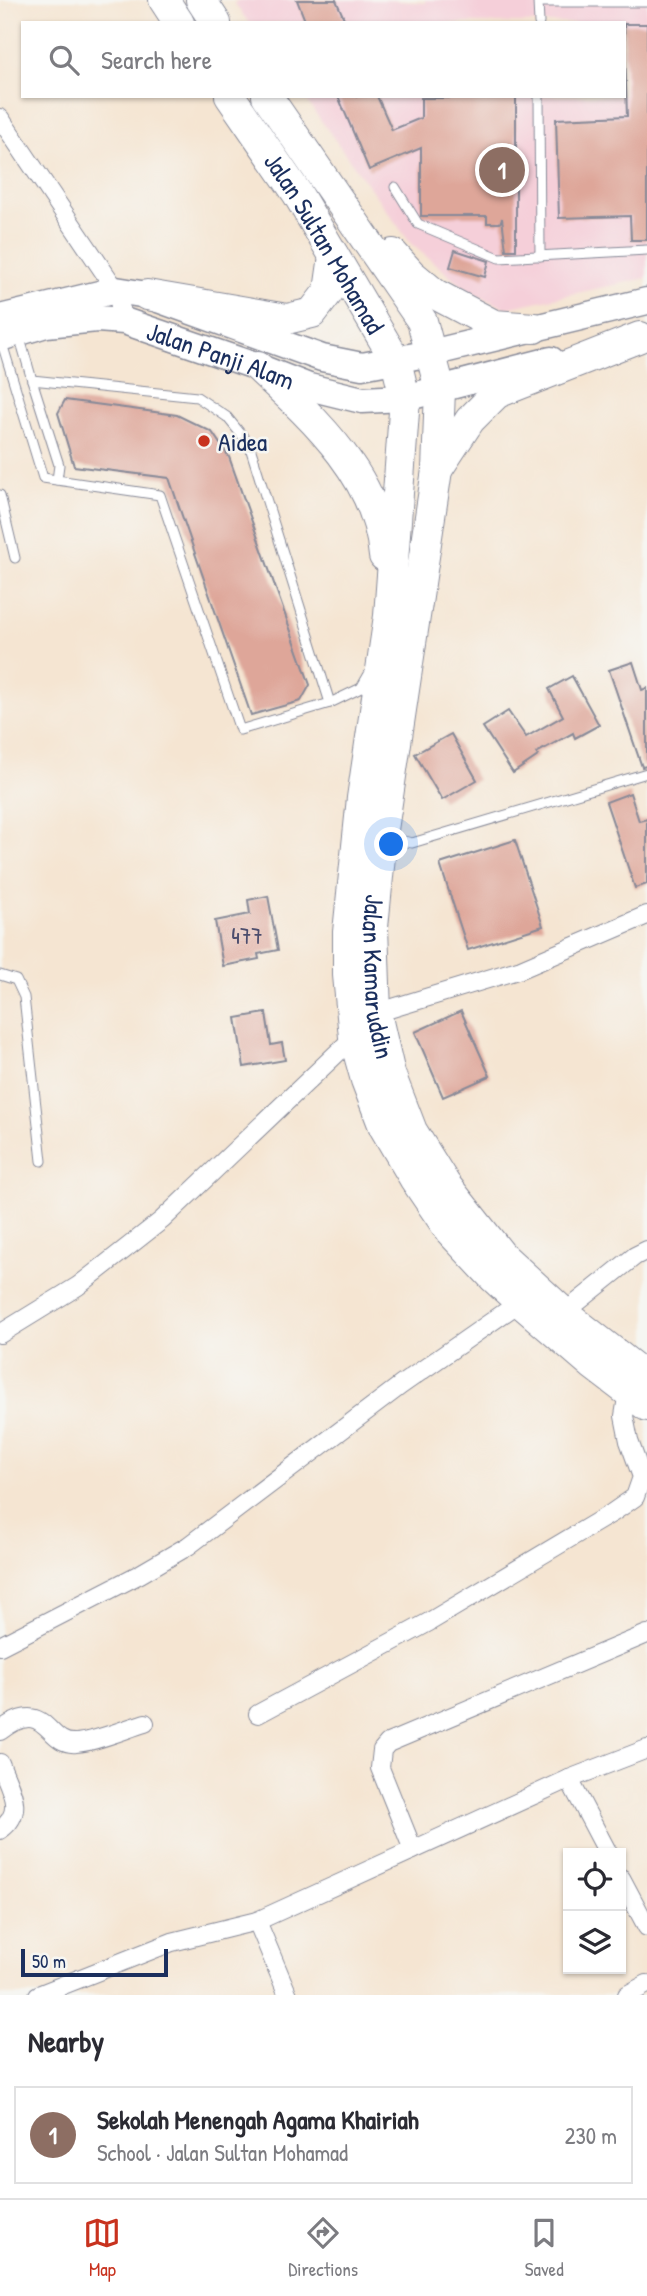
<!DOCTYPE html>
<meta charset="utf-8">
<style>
:root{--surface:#fff;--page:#f2f2f3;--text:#2b2b33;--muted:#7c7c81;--line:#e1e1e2;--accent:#c8321e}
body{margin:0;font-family:"Patrick Hand",sans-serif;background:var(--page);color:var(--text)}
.controls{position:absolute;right:21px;bottom:21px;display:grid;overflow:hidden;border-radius:0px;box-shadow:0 2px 5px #0004}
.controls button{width:63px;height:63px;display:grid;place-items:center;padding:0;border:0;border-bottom:2px solid var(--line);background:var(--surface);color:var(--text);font:35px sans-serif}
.scale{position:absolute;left:21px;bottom:18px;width:147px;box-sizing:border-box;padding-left:7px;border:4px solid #1b2f5e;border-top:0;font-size:19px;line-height:24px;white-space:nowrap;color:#1b2f5e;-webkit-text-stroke:5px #f6f6f2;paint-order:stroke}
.you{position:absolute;left:392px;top:845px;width:24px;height:24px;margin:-18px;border:5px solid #fff;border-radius:50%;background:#1a73e8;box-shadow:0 0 0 10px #1a73e833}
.badge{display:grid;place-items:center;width:46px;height:46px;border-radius:50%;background:var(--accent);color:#fff;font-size:23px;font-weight:700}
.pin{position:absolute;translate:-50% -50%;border:4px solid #fff;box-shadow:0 2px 7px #0006}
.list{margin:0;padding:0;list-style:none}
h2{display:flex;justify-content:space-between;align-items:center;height:91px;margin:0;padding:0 28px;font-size:30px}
h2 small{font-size:23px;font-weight:400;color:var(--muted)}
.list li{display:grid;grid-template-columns:46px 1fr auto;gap:21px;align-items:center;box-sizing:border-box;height:98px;margin:0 14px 14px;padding:0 14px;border:2px solid var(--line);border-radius:0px}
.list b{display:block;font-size:26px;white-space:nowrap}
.list p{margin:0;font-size:23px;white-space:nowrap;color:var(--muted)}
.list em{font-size:23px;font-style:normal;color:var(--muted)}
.icon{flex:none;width:38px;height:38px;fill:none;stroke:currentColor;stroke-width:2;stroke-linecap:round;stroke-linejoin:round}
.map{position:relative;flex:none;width:647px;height:1995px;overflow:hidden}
.search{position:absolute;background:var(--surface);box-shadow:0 2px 5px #0004;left:21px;right:21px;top:21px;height:77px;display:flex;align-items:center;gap:18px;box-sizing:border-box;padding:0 24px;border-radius:0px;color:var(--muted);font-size:26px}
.sheet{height:203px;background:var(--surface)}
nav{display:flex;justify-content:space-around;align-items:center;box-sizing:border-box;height:98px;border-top:2px solid var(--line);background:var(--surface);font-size:19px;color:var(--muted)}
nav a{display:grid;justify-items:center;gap:4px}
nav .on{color:var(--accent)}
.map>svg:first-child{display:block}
.built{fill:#f5cfd9}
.building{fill:#dea699}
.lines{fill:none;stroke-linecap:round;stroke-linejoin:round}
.service-casing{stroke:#888a98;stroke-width:11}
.minor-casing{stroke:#888a98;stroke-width:20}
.secondary-casing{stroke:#888a98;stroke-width:29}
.trunk-casing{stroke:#888a98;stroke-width:32}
.service{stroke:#fff;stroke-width:9}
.minor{stroke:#fff;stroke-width:18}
.secondary{stroke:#fff;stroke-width:26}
.trunk{stroke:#fff;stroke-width:30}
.poi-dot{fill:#c8321e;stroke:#f6f6f2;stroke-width:2.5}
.labels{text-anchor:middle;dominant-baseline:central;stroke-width:5;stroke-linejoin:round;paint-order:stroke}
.number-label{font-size:23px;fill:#4c4d6d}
.street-label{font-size:26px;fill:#1b2f5e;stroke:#f6f6f2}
.poi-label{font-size:26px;fill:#1b2f5e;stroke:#f6f6f2;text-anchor:start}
</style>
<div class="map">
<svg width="647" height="1995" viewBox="0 0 647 1995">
<rect width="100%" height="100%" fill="#f6f6f2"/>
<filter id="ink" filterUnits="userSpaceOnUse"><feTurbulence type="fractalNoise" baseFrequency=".0143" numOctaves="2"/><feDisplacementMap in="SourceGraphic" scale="14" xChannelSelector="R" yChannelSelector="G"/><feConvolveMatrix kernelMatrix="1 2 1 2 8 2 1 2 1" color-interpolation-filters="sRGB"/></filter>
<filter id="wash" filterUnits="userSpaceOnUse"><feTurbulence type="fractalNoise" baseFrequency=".00686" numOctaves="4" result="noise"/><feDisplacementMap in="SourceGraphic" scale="28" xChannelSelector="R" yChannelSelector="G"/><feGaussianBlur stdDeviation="1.57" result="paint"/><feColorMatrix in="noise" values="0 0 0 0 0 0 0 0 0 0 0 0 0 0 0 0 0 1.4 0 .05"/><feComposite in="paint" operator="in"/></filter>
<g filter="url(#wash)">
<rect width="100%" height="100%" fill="#f5e5d2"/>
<polygon class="built" points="239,0 388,0 425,3 425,0 647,0 647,278 507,308 471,293 411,244 303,96 624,96 624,23 249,23 234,3"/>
<g id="blocks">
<g class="building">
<polygon points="297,0 336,0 346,23 306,23"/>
<polygon points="624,24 647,24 647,240 631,240 630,216 559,218 556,119 627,116"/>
<polygon points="338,96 377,96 392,130 421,118 421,98 516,98 516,250 506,250 502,218 500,223 487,223 487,216 421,216 421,148 369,170"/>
<polygon points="455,250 489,261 485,277 450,267"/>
<polygon points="65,400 177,415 212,432 229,457 310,685 301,701 251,715 169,478 74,466 58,413"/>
<polygon points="633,662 642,690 647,688 647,766 642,767 609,670"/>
<polygon points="572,676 599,725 575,738 573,733 536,753 538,756 513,773 483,727 508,711 526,737 563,716 549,689"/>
<polygon points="451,734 477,780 442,800 415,754"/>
<polygon points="630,793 639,821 647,819 647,884 635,888 606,802"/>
<polygon points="515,840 543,926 468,950 440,864"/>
<polygon points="268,896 278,950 258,954 259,959 223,966 215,921 250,914 248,900"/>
<polygon points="461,1011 490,1076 443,1097 415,1032"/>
<polygon points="266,1013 271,1045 282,1043 285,1060 244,1067 236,1018"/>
</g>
</g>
</g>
<g filter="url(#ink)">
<use href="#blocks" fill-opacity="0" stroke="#888a98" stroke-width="2"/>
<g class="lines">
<defs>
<g id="service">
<polyline points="539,23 538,2 647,2"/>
<polyline points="539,96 540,256"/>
<polyline points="395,187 418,224 499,258 647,250"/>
<polyline points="1,340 43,478 160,495 240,730 330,703 249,444 227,417 197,397 32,380 19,335"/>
<polyline points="32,380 59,465 57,480"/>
<polyline points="0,495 15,558"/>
<polyline points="330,703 361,688 369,674"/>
<polyline points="387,837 412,843 647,773"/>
<polyline points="0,975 16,980 24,997 42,1161"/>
</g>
<g id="minor">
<polyline points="0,118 116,290 124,321"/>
<polyline points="376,1013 521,969 647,915"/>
<polyline points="564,1313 635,1256 647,1250"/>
<polyline points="0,1334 78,1286 162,1220 354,1037"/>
<polyline points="0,1646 140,1574 188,1546 401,1385 520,1302"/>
<polyline points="258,1714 429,1622 612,1513 635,1497 642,1477 629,1441 624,1416 628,1392"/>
<path d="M0 1731C48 1695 45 1746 76 1743 95 1742 125 1729 145 1723"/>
<path d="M0 1763C9 1788 27 1811 0 1830"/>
<polyline points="569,1779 608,1853"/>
<polyline points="413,1850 380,1768 382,1750 388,1743 647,1634"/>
<polyline points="621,1878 647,1927"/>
<polyline points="257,1921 288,1995"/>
<polyline points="38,1995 172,1942 257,1921 569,1779 647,1749"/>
<polyline points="627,1995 647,1984"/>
</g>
<g id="secondary">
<polyline points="0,318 116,290 147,295 322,358 362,366 431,353 647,301"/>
<path id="s1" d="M0 338 46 324 97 319 124 321 258 367 309 387 362 400 405 398 551 360"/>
</g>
<g id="trunk">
<polyline points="164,0 179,23"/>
<polyline points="201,0 216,23"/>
<path id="s2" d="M230 96 297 193 396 361 405 398 389 616 362 798 348 932V975L354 1037 366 1080 384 1127 414 1178 450 1231 494 1278 520 1302 592 1364 647 1406"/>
<path id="s3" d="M267 96 422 321 440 389 437 470 382 836 373 927 376 1013 390 1074 412 1131 445 1184 501 1255 564 1313 647 1378"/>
<polyline points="393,254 411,274 435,294 494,325 534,328"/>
<polyline points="147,295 287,319 312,313 329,291 334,256"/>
<path d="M258 367C313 418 378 476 384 556"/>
<polyline points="437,470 470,420 497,393 640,337"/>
</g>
</defs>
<use href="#service" class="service-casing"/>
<use href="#minor" class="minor-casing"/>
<use href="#secondary" class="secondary-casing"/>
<use href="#trunk" class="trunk-casing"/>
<use href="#service" class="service"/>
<use href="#minor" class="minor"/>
<use href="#secondary" class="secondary"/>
<use href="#trunk" class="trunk"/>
</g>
</g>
<circle class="poi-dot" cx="204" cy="441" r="7"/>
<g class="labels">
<g class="number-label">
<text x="247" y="935">477</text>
</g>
<g class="street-label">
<text stroke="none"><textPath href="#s2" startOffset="175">Jalan Sultan Mohamad</textPath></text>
<text stroke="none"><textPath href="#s1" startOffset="229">Jalan Panji Alam</textPath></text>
<text stroke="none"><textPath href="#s3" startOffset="936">Jalan Kamaruddin</textPath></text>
</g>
<g class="poi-label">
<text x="218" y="441">Aidea</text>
</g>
</g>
</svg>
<div class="controls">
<button><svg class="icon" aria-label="locate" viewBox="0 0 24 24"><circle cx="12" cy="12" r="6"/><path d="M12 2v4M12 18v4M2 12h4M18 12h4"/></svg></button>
<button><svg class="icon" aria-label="layers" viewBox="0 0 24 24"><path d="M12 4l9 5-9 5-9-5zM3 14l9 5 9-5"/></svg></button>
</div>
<div class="scale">50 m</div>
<div class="you"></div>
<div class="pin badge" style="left:502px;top:170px;background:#8d6e63">1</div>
<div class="search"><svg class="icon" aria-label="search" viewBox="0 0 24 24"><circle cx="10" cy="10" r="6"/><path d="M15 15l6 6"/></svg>Search here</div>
</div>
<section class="sheet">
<h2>Nearby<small></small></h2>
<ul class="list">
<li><span class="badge" style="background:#8d6e63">1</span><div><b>Sekolah Menengah Agama Khairiah</b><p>School · Jalan Sultan Mohamad</p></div><em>230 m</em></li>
</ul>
</section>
<nav>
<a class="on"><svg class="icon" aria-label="map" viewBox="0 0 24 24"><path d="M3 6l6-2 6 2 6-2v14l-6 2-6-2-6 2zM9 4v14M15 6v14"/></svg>Map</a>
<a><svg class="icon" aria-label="directions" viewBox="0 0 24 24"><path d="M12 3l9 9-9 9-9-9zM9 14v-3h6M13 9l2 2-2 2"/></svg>Directions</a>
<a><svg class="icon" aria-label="saved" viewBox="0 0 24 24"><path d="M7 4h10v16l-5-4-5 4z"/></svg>Saved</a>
</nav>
